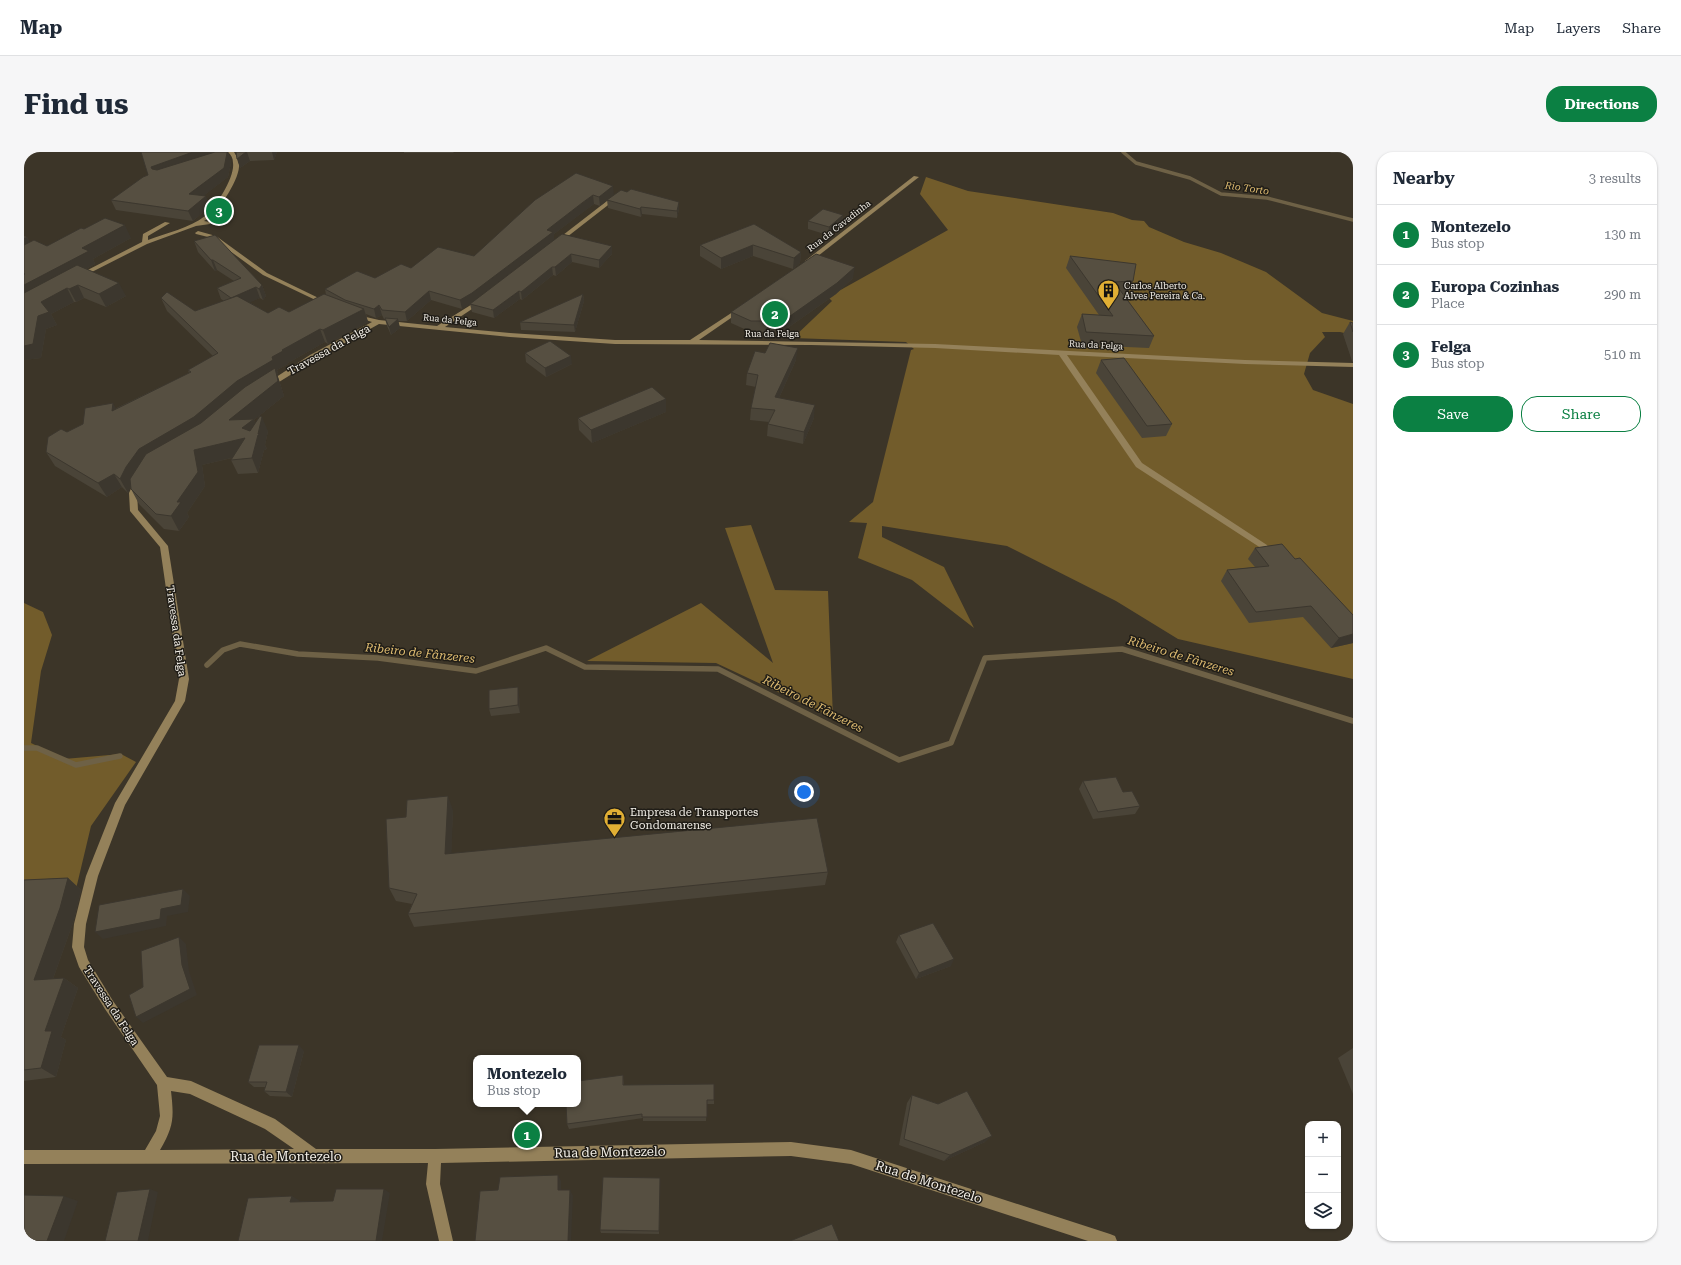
<!DOCTYPE html>
<meta charset="utf-8">
<style>
:root{--surface:#fff;--page:#f6f6f7;--text:#1f2937;--muted:#747a83;--line:#e0e1e3;--accent:#0b8043}
body{margin:0;font-family:"Roboto Serif",serif;background:var(--page);color:var(--text)}
.controls{position:absolute;right:12px;bottom:12px;display:grid;overflow:hidden;border-radius:8px;box-shadow:0 1px 3px #0004}
.controls button{width:36px;height:36px;display:grid;place-items:center;padding:0;border:0;border-bottom:1px solid var(--line);background:var(--surface);color:var(--text);font:20px sans-serif}
.you{position:absolute;left:780px;top:640px;width:14px;height:14px;margin:-10px;border:3px solid #fff;border-radius:50%;background:#1a73e8;box-shadow:0 0 0 6px #1a73e833}
.badge{display:grid;place-items:center;width:26px;height:26px;border-radius:50%;background:var(--accent);color:#fff;font-size:13px;font-weight:700}
.pin{position:absolute;translate:-50% -50%;border:2px solid #fff;box-shadow:0 1px 4px #0006}
.popup{position:absolute;left:449px;top:903px;width:108px;height:52px;box-sizing:border-box;display:grid;place-content:center;border-radius:8px;background:var(--surface);filter:drop-shadow(0 1px 3px #0005);font-size:13px;white-space:nowrap;color:var(--muted)}
.popup b{font-size:15px;color:var(--text)}
.popup::after{content:'';position:absolute;left:50%;top:100%;margin-left:-8px;border:8px solid transparent;border-top-color:var(--surface)}
.list{margin:0;padding:0;list-style:none}
h2{display:flex;justify-content:space-between;align-items:center;height:52px;margin:0;padding:0 16px;font-size:17px}
h2 small{font-size:13px;font-weight:400;color:var(--muted)}
.list li{display:grid;grid-template-columns:26px 1fr auto;gap:12px;align-items:center;box-sizing:border-box;height:60px;padding:0 16px;border-top:1px solid var(--line)}
.list b{display:block;font-size:15px;white-space:nowrap}
.list p{margin:0;font-size:13px;white-space:nowrap;color:var(--muted)}
.list em{font-size:13px;font-style:normal;color:var(--muted)}
.actions{display:flex;gap:8px;padding:12px 16px}
.actions a{flex:1;padding:9px 0;border:1px solid var(--accent);border-radius:16px;text-align:center;font-size:14px;color:var(--accent)}
.actions .main{background:var(--accent);color:#fff}
.icon{flex:none;width:22px;height:22px;fill:none;stroke:currentColor;stroke-width:2;stroke-linecap:round;stroke-linejoin:round}
.map{position:relative;flex:none;width:1329px;height:1089px;overflow:hidden;border-radius:16px}
header{display:flex;align-items:center;gap:24px;box-sizing:border-box;height:56px;padding:0 20px;background:var(--surface);border-bottom:1px solid var(--line)}
header strong{font-size:19px}
nav{display:flex;gap:22px;margin-inline-start:auto;font-size:14px}
.intro{display:flex;align-items:center;justify-content:space-between;box-sizing:border-box;height:96px;padding:0 24px}
h1{margin:0;font-size:28px}
.button{padding:10px 18px;border-radius:16px;background:var(--accent);color:#fff;font-size:14px;font-weight:700}
main{display:flex;gap:24px;padding:0 24px}
aside{flex:1;background:var(--surface);border-radius:16px;box-shadow:0 1px 3px #0004}
.map>svg:first-child{display:block}
.forest{fill:#725c2b}
.lines{fill:none;stroke-linecap:round;stroke-linejoin:round}
.stream-far1{stroke:#6e6146;stroke-width:3.5}
.stream{stroke:#6e6146;stroke-width:5.5}
.minor{fill:#94815a;fill-rule:evenodd}
.wall{fill:#4a4438}
.shaded-wall{fill:#3c372e}
.building{fill:#564f41;stroke:#3c372e}
.labels{text-anchor:middle;dominant-baseline:central;stroke-width:3;stroke-linejoin:round;paint-order:stroke}
.far-street-label{font-size:9px;fill:#f4f0e8;stroke:#201d17}
.far-poi-label{font-size:9px;fill:#f4f0e8;stroke:#201d17;text-anchor:start}
.far-water-label{font-size:10px;font-style:italic;fill:#dfbc71;stroke:#201d17}
.street-label{font-size:11px;fill:#f4f0e8;stroke:#201d17}
.poi-label{font-size:11px;fill:#f4f0e8;stroke:#201d17;text-anchor:start}
.water-label{font-size:12px;font-style:italic;fill:#dfbc71;stroke:#201d17}
.near-street-label{font-size:13px;fill:#f4f0e8;stroke:#201d17}
</style>
<header>
<strong>Map</strong>
<nav><a>Map</a><a>Layers</a><a>Share</a></nav>
</header>
<div class="intro"><h1>Find us</h1><a class="button">Directions</a></div>
<main>
<div class="map">
<svg width="1329" height="1089" viewBox="0 0 1329 1089">
<rect width="100%" height="100%" fill="#3c3528"/>
<g class="forest">
<polygon points="902,25 944,39 1089,61 1108,68 1120,69 1125,75 1160,90 1197,101 1242,120 1298,161 1329,169 1329,183 1316,180 1298,180 1301,185 1286,201 1280,222 1289,238 1329,252 1329,527 1154,487 1092,449 983,394 858,374 858,385 920,415 950,476 888,428 834,406 843,371 825,370 849,350 887,198 890,197 882,190 769,186 808,149 804,145 924,78 896,42"/>
<polygon points="727,373 751,438 804,439 809,566 692,511 563,509 677,451 749,511 701,376"/>
<polygon points="0,451 19,460 28,483 17,519 7,591 40,607 97,602 112,610 67,674 52,737 0,742"/>
</g>
<g class="lines">
<polyline class="stream-far1" points="1099,0 1112,11 1166,26 1197,42 1243,46 1329,68"/>
<g class="stream">
<polyline points="183,513 199,498 216,492 274,502 354,506 452,519 522,496 561,515 694,517 875,608 927,591 961,506 1098,497 1329,569"/>
<polyline points="0,596 13,596 52,613 96,604"/>
</g>
<g class="minor">
<path d="M204 0H210C213 5 216 9 215 15 214 30 193 62 180 69L186 70V72L172 74 123 92 56 126H52V124L118 90 119 82 141 70 146 71 124 84V88C142 81 166 76 181 64 192 55 211 25 209 11 209 6 207 3 204 0Z"/>
<polygon points="890,24 895,25 785,111 781,111 781,109"/>
<polygon points="592,42 597,43 534,92 530,92 530,90"/>
<polygon points="174,79 192,84 243,121 307,152 302,153 239,123 188,86 172,82 171,81"/>
<polygon points="458,146 461,148 460,149 421,175 486,181 591,188 666,188 718,154 720,155 720,157 675,188 911,192 1221,208 1329,211 1329,215 1221,212 1043,203 1118,311 1243,393 1244,395 1243,397 1240,398 1112,315 1035,203 911,196 787,193 591,192 486,185 355,172 292,207 247,235 241,235 240,233 286,203 348,170 329,164 329,162 355,168 413,174"/>
<path d="M114 327 118 330 113 341 114 358 144 394 165 527 161 549 101 653 74 724 62 772 60 795 64 808 89 849 143 925 167 929 251 967 292 997H411L767 990 827 998 1086 1082 1091 1084 1093 1089H1064L827 1012 767 1004 417 1011 416 1032 429 1089H415L402 1032 404 1011 0 1012V998H121L132 979 136 964 133 933 81 857 55 815 48 795 50 772 62 724 91 651 151 549 155 527 136 395 106 359 105 341 111 328ZM147 939 166 942 241 977 270 997 136 998C150 974 150 966 147 939Z"/>
</g>
</g>
<g class="wall">
<polygon points="117,0 204,0 207,11 204,25 179,44 186,54 169,69 92,58 87,48 124,23"/>
<polygon points="212,0 253,0 250,8 226,9 216,16 212,1"/>
<polygon points="380,0 430,0 429,1 380,1"/>
<polygon points="1306,0 1329,0 1307,1"/>
<polygon points="552,21 590,43 576,54 570,52 559,60 530,82 530,88 588,102 575,116 548,110 532,124 529,123 498,148 496,147 470,166 448,160 446,152 438,157 407,148 383,169 374,169 376,176 367,183 363,174 361,167 360,167 358,163 352,166 342,162 344,170 304,192 301,190 264,211 264,212 253,218 254,221 253,222 256,231 260,244 230,268 231,271 244,279 241,293 243,297 240,298 234,321 214,322 207,308 208,306 178,313 181,334 163,361 165,365 155,379 140,377 115,352 107,337 106,335 104,341 98,335 83,345 31,314 22,300 43,280 165,221 164,218 189,204 143,159 137,146 171,159 200,149 197,147 193,136 210,129 193,118 191,119 174,100 170,89 238,133 242,144 239,148 236,146 225,150 244,161 265,160 302,143 301,137 351,126 387,116 450,104"/>
<polygon points="603,40 655,50 655,57 653,66 618,62 617,65 584,56 583,48"/>
<polygon points="819,63 818,71 804,83 784,77 784,69"/>
<polygon points="730,72 777,100 776,111 769,117 729,104 697,117 676,104 676,93"/>
<polygon points="60,77 107,86 69,107 71,112 62,117 102,144 82,155 60,146 52,150 50,150 27,162 33,173 22,177 17,206 0,208 0,84 3,85 6,91 23,94"/>
<polygon points="1046,104 1109,129 1104,142 1099,142 1130,184 1125,196 1058,193 1053,175 1058,162 1075,163 1042,116"/>
<polygon points="829,126 812,142 758,180 727,180 707,171 707,160"/>
<polygon points="559,142 560,149 551,180 497,178 496,170"/>
<polygon points="1326,170 1329,171 1329,210 1328,209 1319,182"/>
<polygon points="501,201 548,212 522,225 502,210"/>
<polygon points="741,201 772,208 755,246 790,266 779,292 743,284 744,272 745,270 726,268 727,256 732,235 722,233 723,221"/>
<polygon points="1077,208 1148,272 1142,284 1118,286 1072,221"/>
<polygon points="642,260 568,291 555,278 554,266"/>
<polygon points="1231,396 1329,491 1307,496 1279,465 1225,471 1197,429 1203,418 1231,415 1224,407"/>
<polygon points="495,543 496,561 467,564 465,557"/>
<polygon points="1059,629 1099,640 1116,654 1111,662 1069,667 1055,637"/>
<polygon points="429,658 427,702 804,720 801,733 390,775 384,762 388,752 372,749 365,736 382,665"/>
<polygon points="44,726 57,738 50,768 29,827 40,826 54,836 37,885 42,888 32,925 0,929 0,728"/>
<polygon points="875,783 927,814 892,827 872,790"/>
<polygon points="1329,896 1329,942 1314,906"/>
<polygon points="280,899 268,945 246,944 240,939 242,935 230,935 224,930"/>
<polygon points="599,923 600,933 690,948 690,952 683,952 682,969 619,969 619,966 545,977 543,972"/>
<polygon points="888,943 914,952 961,990 920,1009 875,993 883,951"/>
<polygon points="636,1026 635,1082 577,1081 576,1078"/>
</g>
<g class="shaded-wall">
<polygon points="169,0 200,0 131,24 127,15"/>
<polygon points="203,0 204,0 206,6 207,11 204,25 169,52 165,42"/>
<polygon points="222,0 223,0 226,9 216,16 213,7"/>
<polygon points="248,0 253,0 250,8"/>
<polygon points="589,34 590,43 576,54 575,45"/>
<polygon points="569,43 570,52 530,82 530,88 450,150 438,157 436,148 523,78"/>
<polygon points="182,44 186,54 169,69 164,59"/>
<polygon points="655,50 655,57 653,66 653,59"/>
<polygon points="617,55 618,62 617,65 616,57"/>
<polygon points="819,63 818,71 804,83 805,75"/>
<polygon points="101,73 107,86 69,107 71,112 0,150 0,133 58,96"/>
<polygon points="3,85 10,98 0,102 0,86"/>
<polygon points="729,93 729,104 697,117 697,106"/>
<polygon points="588,94 588,102 575,116 575,108"/>
<polygon points="777,100 776,111 769,117 770,106"/>
<polygon points="547,102 548,110 532,124 531,115"/>
<polygon points="187,108 189,108 193,118 191,119"/>
<polygon points="528,115 529,123 498,148 497,140"/>
<polygon points="831,115 829,126 812,142 758,180 759,169"/>
<polygon points="95,131 102,144 82,155 75,142"/>
<polygon points="54,133 60,146 52,150 45,137"/>
<polygon points="238,133 242,144 239,148 235,137"/>
<polygon points="232,135 236,146 212,157 207,146"/>
<polygon points="43,136 50,150 27,162 33,173 22,177 17,206 0,208 0,194 17,150"/>
<polygon points="405,139 407,148 383,169 381,160"/>
<polygon points="495,139 496,147 470,166 469,158"/>
<polygon points="559,142 560,149 551,180 550,173"/>
<polygon points="355,153 358,163 352,166 350,157"/>
<polygon points="340,157 344,170 304,192 299,178"/>
<polygon points="374,167 376,176 367,183 365,175"/>
<polygon points="296,177 301,190 264,211 264,212 253,218 254,221 253,222 256,231 260,244 230,268 235,279 238,265 244,279 241,293 243,297 240,298 234,321 228,306 234,283 234,282 224,291 205,268 110,328 104,341 96,327 102,315 115,297 213,229 258,198"/>
<polygon points="774,196 772,208 750,257 751,245"/>
<polygon points="547,204 548,212 522,225 521,216"/>
<polygon points="642,247 642,260 568,291 567,278"/>
<polygon points="89,251 97,265 88,259"/>
<polygon points="791,253 790,266 779,292 780,280"/>
<polygon points="221,286 228,301 178,313 181,334 163,361 165,365 155,379 147,364 170,298"/>
<polygon points="90,322 98,335 83,345 74,331"/>
<polygon points="1329,482 1329,491 1307,496 1315,486"/>
<polygon points="494,535 495,543 496,561 494,553"/>
<polygon points="424,644 429,658 427,716 421,702"/>
<polygon points="44,726 57,738 50,768 25,838 10,828"/>
<polygon points="159,737 166,744 164,760 143,764 142,774 79,787 71,780 137,757"/>
<polygon points="155,785 162,792 165,819 173,843 119,871 112,865 158,813"/>
<polygon points="930,807 927,814 892,827 895,821"/>
<polygon points="40,826 54,836 37,885 42,888 32,925 17,916 21,879"/>
<polygon points="275,893 280,899 268,945 262,940"/>
<polygon points="968,984 961,990 920,1009 926,1003"/>
<polygon points="534,1023 537,1029 537,1044 534,1038"/>
<polygon points="126,1037 134,1040 124,1089 114,1089"/>
<polygon points="360,1037 366,1041 358,1089 352,1089"/>
<polygon points="546,1038 549,1044 547,1089 544,1089"/>
<polygon points="40,1044 54,1049 40,1089 23,1089"/>
<polygon points="268,1044 275,1048 274,1055 266,1050"/>
</g>
<g class="building">
<polygon points="117,0 169,0 127,15 128,17 133,18 191,0 203,0 203,1 200,16 165,42 182,44 164,59 87,48 119,25 124,23"/>
<polygon points="212,0 222,0 213,7"/>
<polygon points="552,21 589,34 575,45 569,43 558,51 523,78 529,80 448,141 436,148 405,139 381,160 358,158 355,153 350,157 321,148 301,137 333,119 351,126 377,112 387,116 414,95 450,104 511,48"/>
<polygon points="607,37 655,50 653,59 617,55 616,57 583,48 597,38 603,40"/>
<polygon points="799,57 819,63 805,75 784,69"/>
<polygon points="81,66 101,73 58,96 65,99 0,133 0,122 1,122 0,122 0,93 10,88 23,94 57,76 60,77"/>
<polygon points="730,72 777,100 770,106 729,93 697,106 676,93"/>
<polygon points="538,82 588,94 575,108 547,102 531,115 528,115 497,140 495,139 469,158 446,152"/>
<polygon points="191,83 238,133 235,137 232,135 207,146 193,136 217,126 189,108 187,108 170,89"/>
<polygon points="792,102 831,115 813,131 759,169 727,169 707,160"/>
<polygon points="1046,104 1112,112 1109,129 1090,130 1130,184 1062,180 1058,162 1089,164"/>
<polygon points="53,113 95,131 75,142 54,133 45,137 43,136 17,150 25,160 14,164 9,192 0,194 0,141"/>
<polygon points="143,140 171,159 213,144 244,161 255,155 265,160 300,142 340,157 299,178 296,177 258,198 259,199 248,205 249,208 213,229 170,265 115,297 102,315 96,327 90,322 74,331 22,300 24,285 37,277 43,280 59,272 61,256 89,251 88,259 167,220 164,218 194,201 137,146"/>
<polygon points="559,142 550,173 496,170"/>
<polygon points="361,166 374,167 365,175"/>
<polygon points="1326,170 1329,171 1329,180"/>
<polygon points="526,189 547,204 521,216 501,201"/>
<polygon points="746,191 774,196 751,245 791,253 780,280 744,272 751,258 727,256 734,223 723,221 731,199 741,201"/>
<polygon points="1100,206 1148,272 1123,274 1077,208"/>
<polygon points="251,216 254,229 205,268 230,267 218,276 226,279 236,264 238,265 234,282 237,282 234,283 228,306 207,308 221,286 170,298 174,320 153,350 157,350 147,364 132,362 107,337 106,327 122,302 177,271 221,235"/>
<polygon points="628,235 642,247 567,278 554,266"/>
<polygon points="1258,392 1271,407 1276,406 1329,463 1329,482 1315,486 1287,454 1232,460 1203,418 1245,414 1231,396"/>
<polygon points="494,535 494,553 465,557 465,538"/>
<polygon points="1092,625 1099,640 1108,639 1116,654 1074,660 1059,629"/>
<polygon points="424,644 421,702 793,666 804,720 384,762 393,742 365,736 362,667 382,665 383,648"/>
<polygon points="44,726 36,756 10,828 40,826 21,879 28,879 17,916 0,918 0,728"/>
<polygon points="159,737 157,753 137,757 136,767 71,780 75,753"/>
<polygon points="909,771 930,807 895,821 875,783"/>
<polygon points="155,785 158,813 166,837 112,865 105,843 119,835 117,799"/>
<polygon points="235,893 275,893 262,940 240,939 243,930 224,930"/>
<polygon points="599,923 599,933 690,932 690,948 683,948 683,965 618,965 618,962 543,972 542,952 554,952 554,929"/>
<polygon points="943,939 968,984 926,1003 880,987 888,943 914,952"/>
<polygon points="534,1023 534,1038 546,1038 544,1089 451,1089 456,1039 474,1038 476,1025"/>
<polygon points="579,1025 636,1026 635,1079 576,1078"/>
<polygon points="126,1037 114,1089 81,1089 93,1040"/>
<polygon points="312,1037 360,1037 352,1089 214,1089 224,1046 268,1044 266,1050 309,1049"/>
<polygon points="0,1043 40,1044 23,1089 0,1089"/>
<polygon points="808,1072 815,1089 766,1089"/>
</g>
<defs>
<symbol id="building-pin" viewBox="-11 -11 22 30"><path d="M0 17L-7.5 6A9.5 9.5 0 1 1 7.5 6Z" fill="#e1af34" stroke="#201d17"/><path d="M-4-6H4V6H1V3H-1V6H-4ZM-2.5-4.3h1.7v1.8h-1.7ZM.8-4.3h1.7v1.8H.8ZM-2.5-1h1.7V.8h-1.7ZM.8-1h1.7V.8H.8Z" fill="#111"/></symbol>
<symbol id="office-pin" viewBox="-11 -11 22 30"><path d="M0 17L-7.5 6A9.5 9.5 0 1 1 7.5 6Z" fill="#e1af34" stroke="#201d17"/><path d="M-6-3h4V-5.5h4V-3h4V5H-6ZM-1-4.5V-3h2v-1.5ZM-6 0V1H6V0Z" fill="#111"/></symbol>
</defs>
<g fill-rule="evenodd">
<use href="#building-pin" x="1072" y="126" width="25" height="34"/>
<use href="#office-pin" x="578" y="654" width="25" height="34"/>
</g>
<g class="labels">
<g class="far-street-label">
<text transform="translate(815 74) rotate(-38)">Rua da Cavadinha</text>
<text transform="translate(426 168) rotate(6)">Rua da Felga</text>
<text x="748" y="182">Rua da Felga</text>
<text transform="translate(1072 193) rotate(3)">Rua da Felga</text>
</g>
<g class="far-poi-label">
<text x="1100" y="134">Carlos Alberto<tspan x="1100" dy="10">Alves Pereira &amp; Ca.</tspan></text>
</g>
<g class="far-water-label">
<text transform="translate(1223 36) rotate(8)">Rio Torto</text>
</g>
<g class="street-label">
<text transform="translate(305 198) rotate(-29)">Travessa da Felga</text>
<text transform="translate(152 479) rotate(82)">Travessa da Felga</text>
<text transform="translate(87 854) rotate(57)">Travessa da Felga</text>
</g>
<g class="poi-label">
<text x="606" y="660">Empresa de Transportes<tspan x="606" dy="13">Gondomarense</tspan></text>
</g>
<g class="water-label">
<text transform="translate(396 501) rotate(6)">Ribeiro de Fânzeres</text>
<text transform="translate(1157 504) rotate(17)">Ribeiro de Fânzeres</text>
<text transform="translate(789 552) rotate(27)">Ribeiro de Fânzeres</text>
</g>
<g class="near-street-label">
<text transform="translate(586 1000) rotate(-1)">Rua de Montezelo</text>
<text x="262" y="1004">Rua de Montezelo</text>
<text transform="translate(905 1030) rotate(18)">Rua de Montezelo</text>
</g>
</g>
</svg>
<div class="controls">
<button>+</button>
<button>−</button>
<button><svg class="icon" aria-label="layers" viewBox="0 0 24 24"><path d="M12 4l9 5-9 5-9-5zM3 14l9 5 9-5"/></svg></button>
</div>
<div class="you"></div>
<div class="pin badge" style="left:503px;top:983px">1</div>
<div class="popup"><b>Montezelo</b>Bus stop</div>
<div class="pin badge" style="left:751px;top:162px">2</div>
<div class="pin badge" style="left:195px;top:59px">3</div>
</div>
<aside>
<h2>Nearby<small>3 results</small></h2>
<ul class="list">
<li><span class="badge">1</span><div><b>Montezelo</b><p>Bus stop</p></div><em>130 m</em></li>
<li><span class="badge">2</span><div><b>Europa Cozinhas</b><p>Place</p></div><em>290 m</em></li>
<li><span class="badge">3</span><div><b>Felga</b><p>Bus stop</p></div><em>510 m</em></li>
</ul>
<div class="actions"><a class="main">Save</a><a>Share</a></div>
</aside>
</main>
